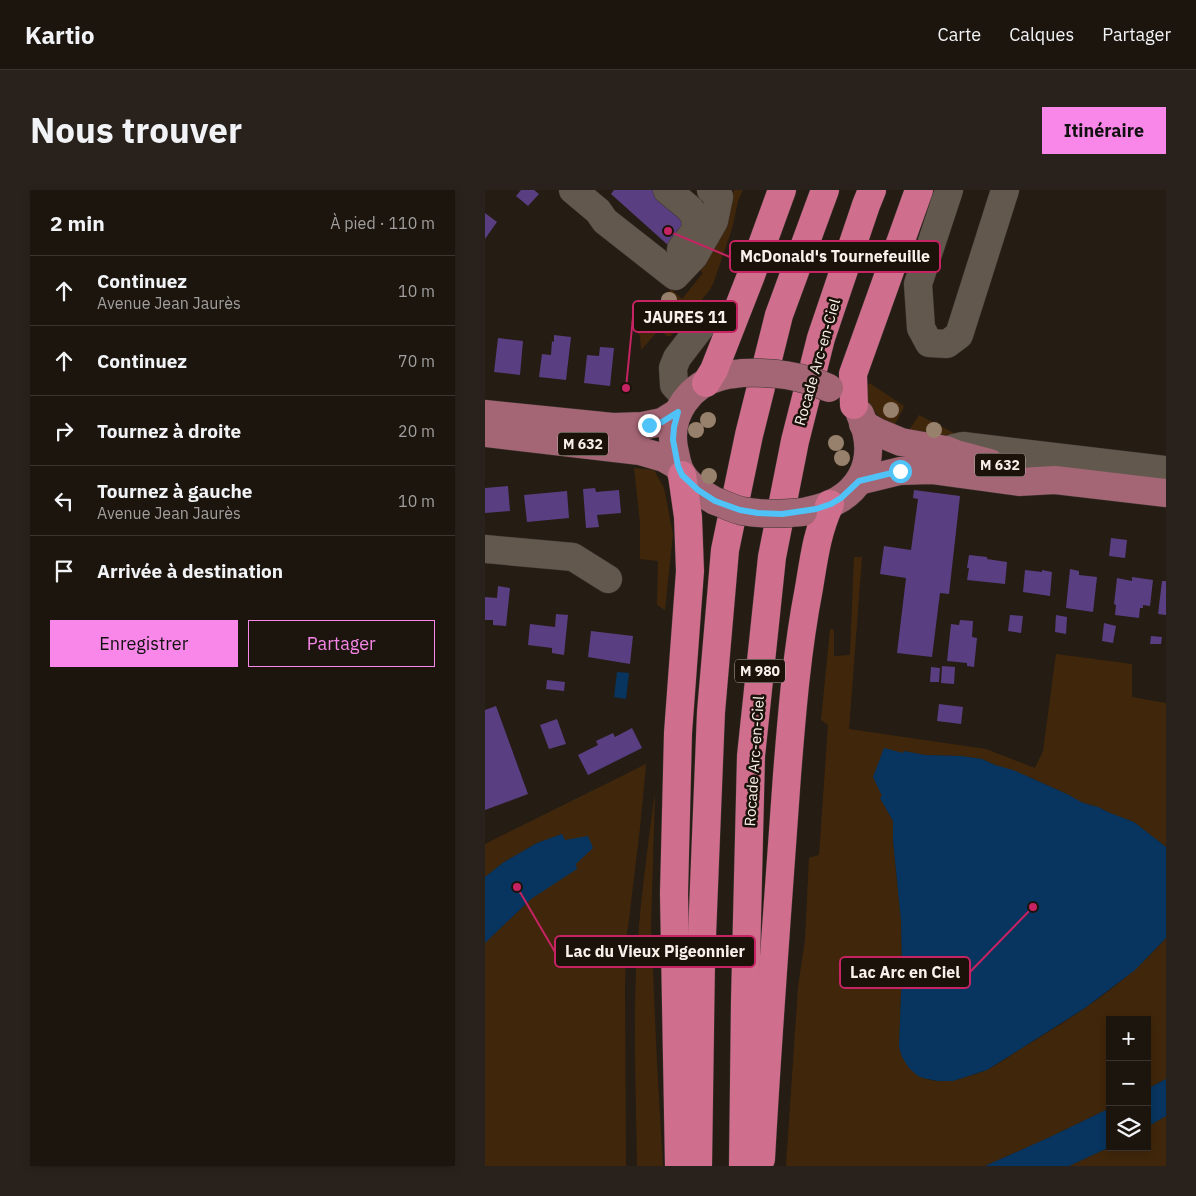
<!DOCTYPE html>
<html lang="fr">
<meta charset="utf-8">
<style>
:root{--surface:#1c150e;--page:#29221c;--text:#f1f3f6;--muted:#a09f9e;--line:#3a342e;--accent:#f987e9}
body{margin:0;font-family:"IBM Plex Sans",sans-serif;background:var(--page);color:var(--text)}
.controls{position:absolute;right:15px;bottom:15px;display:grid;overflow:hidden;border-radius:0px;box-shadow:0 2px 8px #0003}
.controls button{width:45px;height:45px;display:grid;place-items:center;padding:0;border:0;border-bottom:1px solid var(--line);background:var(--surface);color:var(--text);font:25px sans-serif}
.stop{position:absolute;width:15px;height:15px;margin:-11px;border:4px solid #4fc3f7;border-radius:50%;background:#fff}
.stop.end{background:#4fc3f7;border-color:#fff;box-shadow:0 1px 5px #0008}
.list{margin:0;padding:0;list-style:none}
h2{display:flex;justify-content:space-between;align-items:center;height:65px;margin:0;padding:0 20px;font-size:21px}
h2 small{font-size:16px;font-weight:400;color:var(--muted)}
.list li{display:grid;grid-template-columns:32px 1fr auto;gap:15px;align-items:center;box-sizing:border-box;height:70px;padding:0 20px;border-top:1px solid var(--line)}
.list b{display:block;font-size:19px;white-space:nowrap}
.list p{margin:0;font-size:16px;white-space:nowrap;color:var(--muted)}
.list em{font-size:16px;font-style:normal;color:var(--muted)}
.actions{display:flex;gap:10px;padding:15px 20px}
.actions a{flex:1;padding:11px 0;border:1px solid var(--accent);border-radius:0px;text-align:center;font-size:18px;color:var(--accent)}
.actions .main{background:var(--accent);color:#111}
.icon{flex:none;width:28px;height:28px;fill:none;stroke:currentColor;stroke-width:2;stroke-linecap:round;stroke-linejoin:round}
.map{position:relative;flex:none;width:681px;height:976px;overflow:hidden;border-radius:0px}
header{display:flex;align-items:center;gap:30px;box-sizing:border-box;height:70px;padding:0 25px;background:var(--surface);border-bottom:1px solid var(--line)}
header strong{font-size:24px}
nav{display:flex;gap:28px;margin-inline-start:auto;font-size:18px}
.intro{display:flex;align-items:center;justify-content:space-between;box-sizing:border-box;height:120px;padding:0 30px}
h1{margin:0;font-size:35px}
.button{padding:12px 22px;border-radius:0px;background:var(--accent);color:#111;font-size:18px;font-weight:700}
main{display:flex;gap:30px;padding:0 30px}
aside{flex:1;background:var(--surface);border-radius:0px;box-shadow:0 2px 8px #0003}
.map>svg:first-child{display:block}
.green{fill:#40270b}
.water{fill:#07355f}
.building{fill:#5a3e82}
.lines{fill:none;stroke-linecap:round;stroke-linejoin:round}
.minor-casing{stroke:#3d3531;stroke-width:29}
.major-casing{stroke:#3d3531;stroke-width:29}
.highway-casing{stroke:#3d3531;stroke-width:29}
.minor{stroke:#63584e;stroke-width:28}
.major{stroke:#a46574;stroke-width:28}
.highway{stroke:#cf6e8d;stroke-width:28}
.major-bridge-casing{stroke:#3d3531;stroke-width:29;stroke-linecap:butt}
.major-bridge{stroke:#a46574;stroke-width:28}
.tree{fill:#97816c}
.route{stroke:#4fc3f7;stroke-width:6}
.labels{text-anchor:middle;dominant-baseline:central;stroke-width:5;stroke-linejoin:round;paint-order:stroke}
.shield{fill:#1b120a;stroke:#b6aea8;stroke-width:1}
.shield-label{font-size:14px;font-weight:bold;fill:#f8f1eb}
.street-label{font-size:15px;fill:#f8f1eb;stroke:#1b120a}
.leader{fill:none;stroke:#c52362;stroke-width:2}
.callout-dot{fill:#c52362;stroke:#1b120a;stroke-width:2}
.callout{fill:#1b120a;stroke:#c52362;stroke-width:2}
.callout-label{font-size:16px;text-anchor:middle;font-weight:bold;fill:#f8f1eb}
</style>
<header>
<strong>Kartio</strong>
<nav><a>Carte</a><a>Calques</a><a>Partager</a></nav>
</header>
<div class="intro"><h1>Nous trouver</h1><a class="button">Itinéraire</a></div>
<main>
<aside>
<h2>2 min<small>À pied · 110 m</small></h2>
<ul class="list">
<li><svg class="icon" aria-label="ahead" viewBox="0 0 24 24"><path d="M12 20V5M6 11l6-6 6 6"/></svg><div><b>Continuez</b><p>Avenue Jean Jaurès</p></div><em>10 m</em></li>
<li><svg class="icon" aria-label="ahead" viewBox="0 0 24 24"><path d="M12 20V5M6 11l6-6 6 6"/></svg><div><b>Continuez</b></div><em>70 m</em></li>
<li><svg class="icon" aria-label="right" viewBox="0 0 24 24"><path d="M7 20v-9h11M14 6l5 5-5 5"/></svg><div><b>Tournez à droite</b></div><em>20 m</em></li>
<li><svg class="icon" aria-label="left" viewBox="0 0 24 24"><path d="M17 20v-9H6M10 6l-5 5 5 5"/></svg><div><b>Tournez à gauche</b><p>Avenue Jean Jaurès</p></div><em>10 m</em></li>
<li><svg class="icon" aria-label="arrive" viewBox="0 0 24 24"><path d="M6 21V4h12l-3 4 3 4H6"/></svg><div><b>Arrivée à destination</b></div></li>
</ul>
<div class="actions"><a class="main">Enregistrer</a><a>Partager</a></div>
</aside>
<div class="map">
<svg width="681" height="976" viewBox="0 0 681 976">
<rect width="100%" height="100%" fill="#251c13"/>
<g class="green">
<polygon points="249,0 258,0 253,11 247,39 228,94 224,101 186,146 182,146 174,140 156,160 155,146 145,132 151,127 164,124 186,99 197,109 218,83 210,75 230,51"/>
<path d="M379 193 386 194 419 216 418 219 409 236C399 230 384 221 381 210 380 204 380 198 379 193Z"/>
<polygon points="434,225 469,243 488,250 423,242"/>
<polygon points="149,278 169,280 179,298 188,344 180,420 172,415 173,371 155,369 155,332"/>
<path d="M369 367H377L364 539 501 559 550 578 558 561 571 464 647 474V507L681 513V657L649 632 625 623 613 617 605 615 596 612 584 605 542 586 510 575 497 569 476 566 440 565 419 561 398 607 395 608 408 631V650L416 731 417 776 414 857C423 884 437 893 465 891 470 891 475 889 480 887 487 885 495 883 502 880 513 875 526 865 537 858 589 827 641 794 681 748V889L662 899V830H625V918L565 947 500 976H301L313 797 320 750 324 668 334 665 343 535 336 530 345 439 349 440V466L365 465Z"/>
<polygon points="161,574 155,638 143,737 141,749 140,799 141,976 0,976 0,753 46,709 79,650 77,644 52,653 19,672 0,687 0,654"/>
<path d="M170 602 166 736 172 874 178 976H152C151 904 148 832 152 760 156 707 163 654 170 602Z"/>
<polygon points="681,926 681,976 584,976 625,957 662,957 662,937"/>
</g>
<g class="water">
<polygon points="132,482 144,483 141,509 129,507"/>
<polygon points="399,558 418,563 419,561 440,565 476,566 497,569 510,575 528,580 584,605 596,612 605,615 613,617 625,623 649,632 681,657 681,748 650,780 600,818 502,880 468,891 453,891 438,888 433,886 424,878 417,867 414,857 417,776 416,731 408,650 408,631 395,608 397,606 388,587"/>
<polygon points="77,644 80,650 103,646 108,658 91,674 92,679 46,709 0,753 0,687 19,672 52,653"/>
<polygon points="681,889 681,926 662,937 662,899"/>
<polygon points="625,918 625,957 584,976 500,976 565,947"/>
</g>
<g class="building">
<polygon points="36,0 49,0 54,4 43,16 31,6"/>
<polygon points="129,0 178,0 210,27 184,56 126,4"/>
<polygon points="0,23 12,32 0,49"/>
<polygon points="69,145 86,147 81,190 54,187 57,164 66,165 67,151 69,152"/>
<polygon points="13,148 38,151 35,185 9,182"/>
<polygon points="115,157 129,158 125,196 99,193 102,165 114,166"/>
<polygon points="137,195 145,196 144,201 136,200"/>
<polygon points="23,296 25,321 0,323 0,298"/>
<polygon points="110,298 111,302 134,300 136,323 112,325 114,337 101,338 98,299"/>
<polygon points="429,300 475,306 464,404 455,403 447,467 412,463 421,388 395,384 399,356 426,360 433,309 428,308"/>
<polygon points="82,301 84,328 42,332 39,305"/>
<polygon points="626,348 642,350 640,368 624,366"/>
<polygon points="484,365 502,367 502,369 522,372 520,394 482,390 484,378 482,378"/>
<polygon points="585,379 594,381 594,385 612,387 608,422 581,418"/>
<polygon points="540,380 557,382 557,380 567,382 565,406 538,402"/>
<polygon points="647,387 668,390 665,416 658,415 658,418 655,418 654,428 630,425 631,415 629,414 632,388 647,391"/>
<polygon points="677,391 681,391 681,425 673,424"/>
<polygon points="13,396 25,398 21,436 8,435 8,430 0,430 0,407 12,408"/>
<polygon points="71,424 83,425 79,465 67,463 67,458 43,455 45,434 70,437"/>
<polygon points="525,425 538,426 536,443 523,441"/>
<polygon points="571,425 582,427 581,444 570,442"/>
<polygon points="475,430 488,431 487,447 492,448 489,477 482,476 482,473 462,471 466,434 474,435"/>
<polygon points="619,433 631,436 628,453 617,451"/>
<polygon points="106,441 148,446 145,474 103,467"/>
<polygon points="666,446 677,447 676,454 665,454"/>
<polygon points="457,476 470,477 469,494 456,493"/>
<polygon points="446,477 455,478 454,492 445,492"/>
<polygon points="62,490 80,492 79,501 61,499"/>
<polygon points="454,514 478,517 476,534 452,531"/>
<polygon points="11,516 43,604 0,620 0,520"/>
<polygon points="72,529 81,554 64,559 55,535"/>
<polygon points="147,538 157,558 103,585 93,565 113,555 111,551 128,543 130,547"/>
</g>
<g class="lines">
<defs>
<g id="minor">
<polyline points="88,0 113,21 120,31 190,86 209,66 229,31 234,7 226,0"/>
<polyline points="182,0 205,19 210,27 211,40 196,59"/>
<polyline points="464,0 433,94 436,138 444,153 462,154 474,145 520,0"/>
<polyline points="201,208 189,195 188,178 192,168 218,134"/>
<polyline points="469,258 478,256 681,280"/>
<polyline points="0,359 88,367 123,389"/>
</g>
<g id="major">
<polyline points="0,224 128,237 157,236 177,232 193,222"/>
<polyline points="378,234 392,242 416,252 461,260 471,264 505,273"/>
<polyline points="0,243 155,261 179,268 193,276"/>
<polyline points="374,291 415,281 446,280 534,292 570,290 681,303"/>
<path d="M230 311C218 304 204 296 197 284 192 277 191 266 189 258 183 224 205 194 238 186 245 184 251 184 258 183"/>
<path d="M322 321C373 312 397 273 375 224"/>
</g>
<g id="highway">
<polyline points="221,193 229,180 265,88 297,0"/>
<polyline points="369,215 368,184 434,0"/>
<path d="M276 969C283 841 293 713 302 585 307 522 312 460 324 398 329 368 332 342 345 314"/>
<polyline points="194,976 189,704 193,543 205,381 203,327 197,285"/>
<polyline points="213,976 216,771 226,522 240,360 264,245 294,125 340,0"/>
<polyline points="258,976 260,811 266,566 287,367 310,251 336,148 381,15 387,0"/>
</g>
</defs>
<use href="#minor" class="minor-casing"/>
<use href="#major" class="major-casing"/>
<use href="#highway" class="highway-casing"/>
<use href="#minor" class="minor"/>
<use href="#major" class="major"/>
<use href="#highway" class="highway"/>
<defs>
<g id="major-bridge">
<path d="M258 183C289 182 315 185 344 198"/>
<path d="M230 311C239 314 248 319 257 321 277 325 297 324 318 322"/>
</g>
</defs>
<use href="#major-bridge" class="major-bridge-casing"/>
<use href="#major-bridge" class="major-bridge"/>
</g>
<g class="tree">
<circle cx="184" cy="110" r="8"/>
<circle cx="406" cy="220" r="8"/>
<circle cx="223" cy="230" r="8"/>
<circle cx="211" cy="240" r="8"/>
<circle cx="449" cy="240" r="8"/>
<circle cx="351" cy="253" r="8"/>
<circle cx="357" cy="268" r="8"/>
<circle cx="224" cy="286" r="8"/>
</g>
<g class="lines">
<polyline class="route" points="164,235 177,232 193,222 189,237 188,250 193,276 197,285 213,300 230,311 255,320 273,323 297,324 331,319 346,314 356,308 374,291 415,281"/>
</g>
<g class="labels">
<g class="shield">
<rect x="73" y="242.5" width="50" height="23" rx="4"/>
<rect x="490" y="263.5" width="50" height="23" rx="4"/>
<rect x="250" y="469.5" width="50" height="23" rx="4"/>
</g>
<g class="shield-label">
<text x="98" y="254">M 632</text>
<text x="515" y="275">M 632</text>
<text x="275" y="481">M 980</text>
</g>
<g class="street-label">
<text transform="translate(332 172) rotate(-74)">Rocade Arc-en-Ciel</text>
<text transform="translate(269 571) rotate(-86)">Rocade Arc-en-Ciel</text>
</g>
</g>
<path class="leader" d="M183 41L245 67M141 198L148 127M32 697L70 762M548 717L485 782"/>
<g class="callout-dot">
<circle cx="183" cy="41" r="5"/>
<circle cx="141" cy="198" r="5"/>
<circle cx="32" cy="697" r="5"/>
<circle cx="548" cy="717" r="5"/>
</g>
<g class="callout">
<rect x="245" y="51" width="210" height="31" rx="5"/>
<rect x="148" y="111" width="104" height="31" rx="5"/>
<rect x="70" y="746" width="200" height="31" rx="5"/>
<rect x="355" y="767" width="130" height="31" rx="5"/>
</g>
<g class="callout-label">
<text x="350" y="72">McDonald's Tournefeuille</text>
<text x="200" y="133">JAURES 11</text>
<text x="170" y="767">Lac du Vieux Pigeonnier</text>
<text x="420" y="788">Lac Arc en Ciel</text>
</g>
</svg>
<div class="controls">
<button>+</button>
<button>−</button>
<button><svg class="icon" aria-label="layers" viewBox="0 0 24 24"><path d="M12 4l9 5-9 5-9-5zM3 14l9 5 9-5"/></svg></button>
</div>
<div class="stop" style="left:415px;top:281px"></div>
<div class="stop end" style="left:164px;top:235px"></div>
</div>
</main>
